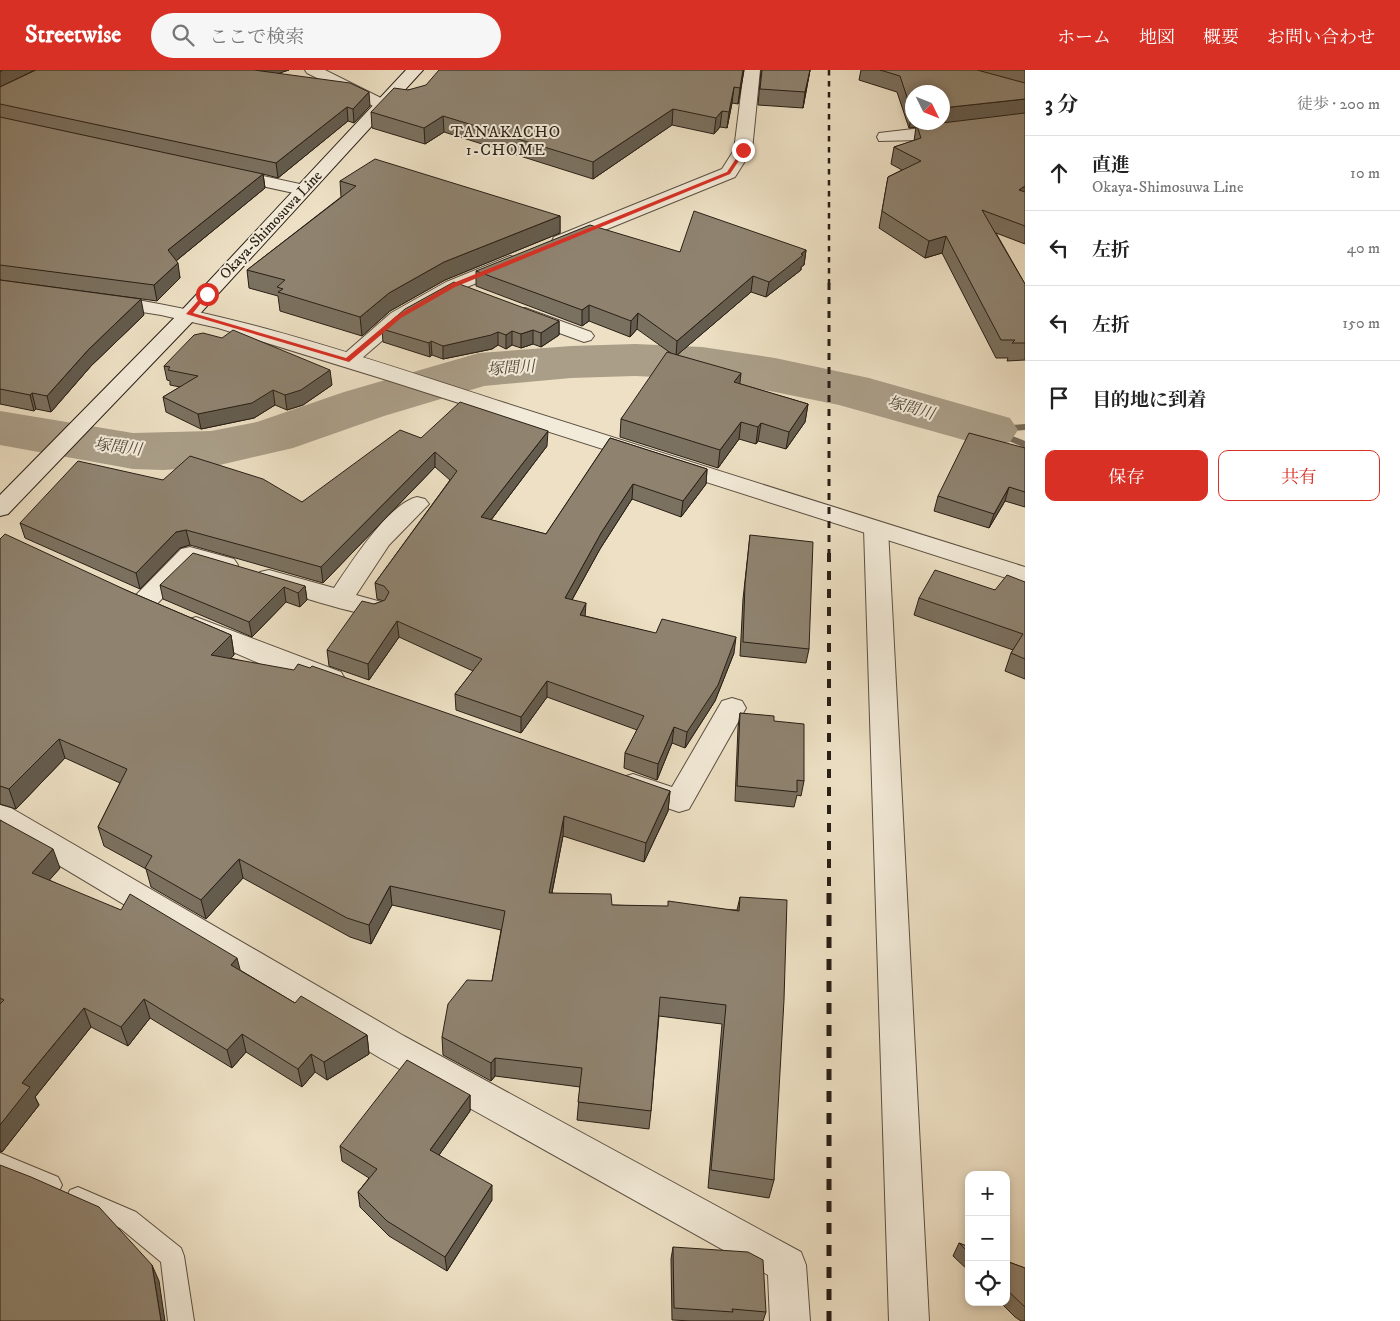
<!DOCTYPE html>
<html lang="ja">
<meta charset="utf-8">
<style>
:root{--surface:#fff;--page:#f6f6f6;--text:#222;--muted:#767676;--line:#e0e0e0;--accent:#d93025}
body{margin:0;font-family:"IM FELL DW Pica","Noto Serif JP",serif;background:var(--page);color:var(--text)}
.controls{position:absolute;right:15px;bottom:15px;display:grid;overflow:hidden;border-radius:10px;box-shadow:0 2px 8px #0003}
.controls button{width:45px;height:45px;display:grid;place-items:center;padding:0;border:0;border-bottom:1px solid var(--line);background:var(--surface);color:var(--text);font:25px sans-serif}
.compass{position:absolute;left:905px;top:15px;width:45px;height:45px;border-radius:50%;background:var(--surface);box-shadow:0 2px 8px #0003;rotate:133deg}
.stop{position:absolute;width:15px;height:15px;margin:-11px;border:4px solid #d93025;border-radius:50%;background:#fff}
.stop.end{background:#d93025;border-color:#fff;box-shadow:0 1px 5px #0008}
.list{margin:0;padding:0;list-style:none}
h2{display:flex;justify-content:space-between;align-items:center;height:65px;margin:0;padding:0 20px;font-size:21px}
h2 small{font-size:16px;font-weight:400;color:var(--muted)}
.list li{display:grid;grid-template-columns:32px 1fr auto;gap:15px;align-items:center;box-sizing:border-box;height:75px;padding:0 20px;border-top:1px solid var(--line)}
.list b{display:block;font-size:19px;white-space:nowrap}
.list p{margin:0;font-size:16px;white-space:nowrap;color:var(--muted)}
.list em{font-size:16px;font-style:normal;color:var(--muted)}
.actions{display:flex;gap:10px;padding:15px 20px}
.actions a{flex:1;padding:11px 0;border:1px solid var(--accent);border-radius:10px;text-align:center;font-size:18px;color:var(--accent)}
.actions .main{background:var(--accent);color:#fff}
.icon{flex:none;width:28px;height:28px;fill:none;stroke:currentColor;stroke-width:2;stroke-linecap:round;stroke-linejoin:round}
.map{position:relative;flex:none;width:1025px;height:1251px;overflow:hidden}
header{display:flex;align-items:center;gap:30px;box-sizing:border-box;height:70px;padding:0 25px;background:var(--accent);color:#fff}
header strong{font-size:24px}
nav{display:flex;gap:28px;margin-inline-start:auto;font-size:18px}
.search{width:350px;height:45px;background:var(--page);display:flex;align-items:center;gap:12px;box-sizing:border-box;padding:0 18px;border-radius:28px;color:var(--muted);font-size:19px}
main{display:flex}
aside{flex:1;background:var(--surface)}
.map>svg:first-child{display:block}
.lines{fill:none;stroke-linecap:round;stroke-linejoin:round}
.stream{fill:#766b5a;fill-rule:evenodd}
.river{fill:#aa9e88;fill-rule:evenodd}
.service-casing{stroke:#5a4f41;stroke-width:2}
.minor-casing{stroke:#5a4f41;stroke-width:2}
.tertiary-casing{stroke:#5a4f41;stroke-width:2}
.secondary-casing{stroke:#291f15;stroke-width:2}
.service{fill:#f3ebd9;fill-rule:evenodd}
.minor{fill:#f3ebd9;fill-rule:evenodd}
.tertiary{fill:#f3ebd9;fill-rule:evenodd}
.secondary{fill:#f3ebd9;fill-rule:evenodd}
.rail-far3{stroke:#291f15;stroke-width:2.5;stroke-dasharray:5.5 5.5;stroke-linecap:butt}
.rail-far2{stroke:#291f15;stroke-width:3;stroke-dasharray:7 7;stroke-linecap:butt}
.rail-far1{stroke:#291f15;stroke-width:4;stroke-dasharray:9 9;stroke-linecap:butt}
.rail{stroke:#291f15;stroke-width:5;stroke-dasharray:11 11;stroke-linecap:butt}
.wall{fill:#7b7160;stroke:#291f15}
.shaded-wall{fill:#645c4e;stroke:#291f15}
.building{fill:#8f8370;stroke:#291f15}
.route{fill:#d93025}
.labels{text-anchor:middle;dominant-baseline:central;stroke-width:4;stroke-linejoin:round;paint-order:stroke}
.far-street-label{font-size:15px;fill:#291f15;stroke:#f3ebd9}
.far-neighbourhood-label{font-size:16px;letter-spacing:1px;fill:#291f15;stroke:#f3ebd9}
.far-water-label{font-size:16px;font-style:italic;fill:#564b3d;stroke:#f3ebd9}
</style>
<header>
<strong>Streetwise</strong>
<div class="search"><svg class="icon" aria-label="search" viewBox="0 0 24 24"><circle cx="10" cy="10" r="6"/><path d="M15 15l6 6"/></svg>ここで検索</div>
<nav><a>ホーム</a><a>地図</a><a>概要</a><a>お問い合わせ</a></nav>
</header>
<main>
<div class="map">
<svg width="1025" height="1251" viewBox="0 0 1025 1251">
<rect width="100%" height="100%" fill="#ede0c4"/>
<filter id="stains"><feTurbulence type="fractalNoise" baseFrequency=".004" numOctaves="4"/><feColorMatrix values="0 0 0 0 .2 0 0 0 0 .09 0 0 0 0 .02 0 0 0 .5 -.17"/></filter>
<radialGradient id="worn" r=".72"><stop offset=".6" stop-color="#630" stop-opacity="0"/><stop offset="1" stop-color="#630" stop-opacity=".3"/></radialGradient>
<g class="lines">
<polygon class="stream" points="1025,354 1025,360 1003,362 1025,371 1025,378 984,360 989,357"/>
<polygon class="river" points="635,274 702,277 775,288 869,308 1010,348 1018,360 1010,372 989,377 839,335 775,322 702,309 635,306 571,308 484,316 384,346 293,378 211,397 163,400 133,399 0,375 0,341 133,363 211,361 257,352 344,322 479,283 571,276"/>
<defs>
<g id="service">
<polygon points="0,1083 58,1107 62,1115 58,1123 50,1126 0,1105"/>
<polygon points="78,1117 136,1142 181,1178 184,1186 194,1251 168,1251 161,1192 120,1158 70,1136 66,1128 70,1120"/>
</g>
<g id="minor">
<polygon points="305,0 325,0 389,32 391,35 383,40 377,38 307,3"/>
<polygon points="744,0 760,0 752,80 735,107 568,175 554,175 552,171 554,167 722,99 734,80"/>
<polygon points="1025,46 1025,56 920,70 879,71 877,67 879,63"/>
<polygon points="226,98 309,116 312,120 309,124 303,125 220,107 217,103 220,99"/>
<polygon points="510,186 517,188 520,192 517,196 460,220 405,251 354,295 347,297 340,295 336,291 391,243 446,212"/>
<polygon points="525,238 591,262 594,266 591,270 584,272 518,248 515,244 518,240"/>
<path d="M417 427 425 429 429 434 389 475 356 525 385 533 389 539 385 545C367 550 284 521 260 514L256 508 260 502 269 500 334 518C351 493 388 434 417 427Z"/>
<polygon points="876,451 885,454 888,459 929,1251 889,1251 864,459 867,454"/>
<polygon points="190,477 234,489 238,495 234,501 225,503 195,495 152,539 143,542 134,539 130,533 134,527 181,479"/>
<polygon points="196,547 341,602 345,609 341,616 331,619 263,595 187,562 183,556 187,550"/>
<polygon points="732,628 742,631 746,638 689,739 679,742 623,723 618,715 623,707 633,704 672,717 722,631"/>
<polygon points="0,735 11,738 404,966 801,1182 806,1195 810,1251 770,1251 768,1205 380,988 0,760"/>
</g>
<path id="tertiary" d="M105 225C242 244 374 291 505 333 678 388 852 443 1025 497V514L390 311 218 258 161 245 98 235 95 231 98 227Z"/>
<polygon id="secondary" points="406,0 423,0 196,248 8,444 0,446 0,425 182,240"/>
</defs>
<use href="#service" class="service-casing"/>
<use href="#minor" class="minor-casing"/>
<use href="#tertiary" class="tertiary-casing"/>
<use href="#secondary" class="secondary-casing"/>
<use href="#service" class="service"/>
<use href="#minor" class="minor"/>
<use href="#tertiary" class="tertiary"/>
<use href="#secondary" class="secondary"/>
<polyline class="rail-far3" points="829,0 829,215"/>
<polyline class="rail-far2" points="829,213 829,484"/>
<polyline class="rail-far1" points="829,483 829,824"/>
<polyline class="rail" points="829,823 829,1251"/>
</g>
<g class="wall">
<polygon points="0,0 35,0 11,11 36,0 289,0 278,3 370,36 354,53 348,51 278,108 263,104 265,118 176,191 180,208 157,231 0,210"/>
<polygon points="744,0 738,34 732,33 727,58 720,57 714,64 672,55 593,109 444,62 425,74 372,58 371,42 408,20"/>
<polygon points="761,0 810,0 803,38 758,35"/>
<polygon points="861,0 1025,0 1025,174 996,163 1025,214 1025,290 1007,291 1008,288 996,288 942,183 925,188 879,158 888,107 902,100 891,94 894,77 914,71 916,57 909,58 897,22 859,10"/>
<polygon points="340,111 560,146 560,163 445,210 390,241 362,266 280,241 278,226 249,218 247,200 341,127"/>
<polygon points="806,180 804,195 801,197 801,200 766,227 751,222 677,285 740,314 808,334 805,352 786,379 758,371 756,374 739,369 718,398 620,367 621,349 672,284 637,259 630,267 589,251 582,256 476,216 476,201 680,182"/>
<polygon points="0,210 144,245 91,296 51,342 36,339 34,341 0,334"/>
<polygon points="559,251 559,265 541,277 533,274 521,278 512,275 506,279 498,275 492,279 443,289 432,285 430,287 383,272 382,259"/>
<polygon points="164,296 332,315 303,335 287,340 275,335 254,348 201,359 166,342 163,327 180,317 170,315 170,311 167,310"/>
<polygon points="421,368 547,376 491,450 546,464 610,368 707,399 706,414 681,447 632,429 600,479 572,530 585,546 734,583 715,631 685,678 672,673 657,710 624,698 625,683 637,660 547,627 521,663 456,640 455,624 473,601 399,567 369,610 329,596 327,580 374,534 384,531 377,529 375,513 450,410 435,397 323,513 190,475 180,478 140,519 25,468 20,453 163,410 302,432"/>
<polygon points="1025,378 1025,437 1005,431 989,458 934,441 938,426"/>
<polygon points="750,465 809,579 806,593 740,586 743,529"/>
<polygon points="0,469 128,521 231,565 234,585 231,588 670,721 668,741 644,792 563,766 552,823 612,835 737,840 740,827 774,1110 769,1128 708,1118 722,954 659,946 651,1041 649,1059 577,1050 580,1017 495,1006 491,1011 443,985 442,967 492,911 501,860 392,835 371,874 350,867 243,808 206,849 151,817 146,799 104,776 98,757 120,713 65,688 16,739 0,734"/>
<polygon points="1025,512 1025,609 1005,601 1011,583 1013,580 914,545 919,528 995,520"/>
<polygon points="160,515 305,516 307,530 300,537 286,532 252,567 163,529"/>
<polygon points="740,643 774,651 804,711 801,726 797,725 794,737 735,731 738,657"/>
<polygon points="0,750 60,798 49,810 240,900 295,933 367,965 369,984 327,1010 315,1002 302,1017 246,982 232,998 150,948 128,976 91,957 35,1027 39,1035 2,1082 0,1082"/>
<polygon points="470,1025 470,1041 439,1085 492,1130 447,1201 389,1166 360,1137 358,1122 369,1108 342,1091 340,1076"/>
<polygon points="959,1173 969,1177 969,1201 953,1186"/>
<polygon points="673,1177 766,1242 763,1251 692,1251 672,1250 671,1189"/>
<polygon points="1006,1191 1025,1198 1025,1251 1021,1251 1015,1247 1000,1232 1006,1232"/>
</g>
<g class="shaded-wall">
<polygon points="3,0 35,0 0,17 0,2"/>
<polygon points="248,0 289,0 250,13"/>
<polygon points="743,0 744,0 738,34 740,18"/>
<polygon points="810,0 803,38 805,22"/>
<polygon points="734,17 732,33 727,58 729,42"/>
<polygon points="369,22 370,36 354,53 353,39"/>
<polygon points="1025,29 1025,44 909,58 912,42 912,52 942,52 942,38"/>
<polygon points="347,37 348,51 278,108 276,93"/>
<polygon points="673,39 672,55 593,109 593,92"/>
<polygon points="722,41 720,57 714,64 716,48"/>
<polygon points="443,46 444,62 425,74 424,58"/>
<polygon points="263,104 265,118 171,195 168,180"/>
<polygon points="1025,116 1025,130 1019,120"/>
<polygon points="560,146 560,163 445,210 390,241 362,266 360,247 389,223 444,192"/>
<polygon points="946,166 942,183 925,188 929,171"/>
<polygon points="806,180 804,195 801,197 801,200 766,227 769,212"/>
<polygon points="178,193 180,208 157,231 154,215"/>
<polygon points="753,206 751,222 676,286 677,271"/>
<polygon points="141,229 144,245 91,296 51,342 47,326 88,280"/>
<polygon points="589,235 589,251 582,256 582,240"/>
<polygon points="638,243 637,259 630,267 631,251"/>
<polygon points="559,251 559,265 541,277 541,263"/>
<polygon points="533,260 533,274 521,278 521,264"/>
<polygon points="512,261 512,275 506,279 506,265"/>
<polygon points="498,262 498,275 492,279 443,289 443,276"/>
<polygon points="431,271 432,285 430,287 429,273"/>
<polygon points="330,300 332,315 303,335 287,340 285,325"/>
<polygon points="741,303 739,321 734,312"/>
<polygon points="273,320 275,335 254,348 201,359 198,344"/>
<polygon points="32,323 36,339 34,341 30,325"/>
<polygon points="808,334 805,352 786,379 789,362"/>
<polygon points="741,352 739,369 718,398 720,380"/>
<polygon points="761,353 758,371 756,374 758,357"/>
<polygon points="548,361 547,376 481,463 481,447"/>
<polygon points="435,382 435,397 323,513 321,497"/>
<polygon points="707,399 706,414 681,447 683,431"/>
<polygon points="633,414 632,429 600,479 564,544 565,528 601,463"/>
<polygon points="1009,417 1005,431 989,458 994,444"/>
<polygon points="186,460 190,475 180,478 140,519 136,503 176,462"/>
<polygon points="305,516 307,530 300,537 298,523"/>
<polygon points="284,517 286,532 252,567 249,552"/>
<polygon points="586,533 585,548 580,545"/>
<polygon points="397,551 399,567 369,610 368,594"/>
<polygon points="231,565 234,585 215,605 211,585"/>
<polygon points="736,567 734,583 715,631 685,678 687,662"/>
<polygon points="547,611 547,627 521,663 521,647"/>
<polygon points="674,657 672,673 657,710 658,694"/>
<polygon points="59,669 65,688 16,739 9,719"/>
<polygon points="670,721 668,741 644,792 646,773"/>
<polygon points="564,746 563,766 548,842 549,823"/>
<polygon points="53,779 60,798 39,822 32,803"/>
<polygon points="239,789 243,808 206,849 201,830"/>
<polygon points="390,816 392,835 371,874 369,855"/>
<polygon points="237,888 242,907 231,895"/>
<polygon points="144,929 150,948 128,976 121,957"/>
<polygon points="84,938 91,957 35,1027 39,1035 2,1082 0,1079 0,1055 22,1013"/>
<polygon points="242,964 246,982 232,998 227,980"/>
<polygon points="367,965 369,984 327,1010 324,992"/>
<polygon points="311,984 315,1002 302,1017 298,999"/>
<polygon points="495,988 495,1006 491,1011 491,993"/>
<polygon points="470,1025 470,1041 432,1095 430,1080"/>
<polygon points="492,1115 492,1130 447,1201 445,1187"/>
<polygon points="152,1195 159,1211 165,1251 161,1251"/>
</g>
<g class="building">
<polygon points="36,0 254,0 350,13 369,22 353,39 347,37 276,93 0,34 0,17"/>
<polygon points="439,0 743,0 740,18 734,17 729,42 722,41 716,48 673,39 593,92 443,46 424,58 371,42 394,18 408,20 426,15"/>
<polygon points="762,0 810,0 805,22 760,19"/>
<polygon points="880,0 977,0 1025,13 1025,29 942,38 942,22 912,22 912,42 900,6"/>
<polygon points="1025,43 1025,116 1019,120 1025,122 1025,156 982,140 1025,214 1025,273 1012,273 1015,270 1001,270 946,166 929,171 882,141 888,107 921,91 894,77 921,68 917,56"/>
<polygon points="0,47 263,104 168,180 178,193 154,215 0,195"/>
<polygon points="375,89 560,146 444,192 389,223 360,247 278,222 283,219 277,217 285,210 247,200 356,116 340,111"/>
<polygon points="694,141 806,180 801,184 803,185 769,212 753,206 677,271 638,243 631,251 589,235 582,240 476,201 590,155 680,182"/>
<polygon points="0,210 141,229 88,280 47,326 32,323 30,325 0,319"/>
<polygon points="454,212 559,251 541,263 533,260 521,264 512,261 506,265 498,262 491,265 443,276 431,271 429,273 382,259 405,239"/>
<polygon points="233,260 330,300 301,320 285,325 273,320 252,333 198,344 163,327 198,306 168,300 170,297 164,296 194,265 203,263 222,268"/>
<polygon points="667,282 741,303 734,312 808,334 789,362 761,353 758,357 741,352 720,380 621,349"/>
<polygon points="460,332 548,361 481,447 546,464 610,368 707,399 683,431 633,414 601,463 565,528 586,533 580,545 656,563 662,549 736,567 718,615 687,662 674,657 658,694 625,683 644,646 547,611 521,647 455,624 482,589 397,551 368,594 327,580 362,531 374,534 385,530 389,522 384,516 375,513 457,401 435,382 321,497 186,460 176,462 136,503 20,453 78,391 163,410 190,386 263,409 302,432 400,360 421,368"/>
<polygon points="969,363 1025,378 1025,422 1009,417 994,444 938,426"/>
<polygon points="5,464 128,521 231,565 211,585 294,600 298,594 310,598 312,596 670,721 646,773 564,746 549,823 611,824 612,835 668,836 668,831 739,841 740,827 787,830 784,930 774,1110 711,1100 726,935 660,927 651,1041 578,1032 582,998 495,988 491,993 442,967 448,934 467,910 492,911 505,841 390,816 369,855 347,848 239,789 201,830 145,798 152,786 98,757 127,699 59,669 9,719 0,716 0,469"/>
<polygon points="750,465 813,472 809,579 743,572 745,514"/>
<polygon points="193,483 305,516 298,523 284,517 249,552 160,515"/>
<polygon points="935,500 995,520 1007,505 1025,512 1025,589 1011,583 1023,564 919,528"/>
<polygon points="740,643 774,646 774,651 804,654 804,711 797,710 797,722 737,716"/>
<polygon points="0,750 53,779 32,803 121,840 130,824 237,888 231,895 295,933 301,926 367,965 324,992 311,984 298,999 242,964 227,980 144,929 121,957 84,938 22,1013 30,1017 0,1055 0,934 4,930 0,928"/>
<polygon points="407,990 470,1025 430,1080 492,1115 445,1187 387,1151 358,1122 377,1099 340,1076"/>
<polygon points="0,1095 31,1107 99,1137 152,1195 161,1251 0,1251"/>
<polygon points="959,1173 969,1177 969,1183"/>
<polygon points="673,1177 748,1182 763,1190 766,1242 732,1239 733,1242 674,1238"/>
<polygon points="1006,1191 1025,1198 1025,1237 1006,1219"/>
</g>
<polygon class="route" points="743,78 746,80 730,104 455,217 401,248 349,292 186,244 205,223 209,223 193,243 346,288 396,246 451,214 727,102"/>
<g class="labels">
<g class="far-street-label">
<text transform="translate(271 155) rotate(-47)">Okaya-Shimosuwa Line</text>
</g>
<g class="far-neighbourhood-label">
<text x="506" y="62">TANAKACHO<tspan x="506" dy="18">1-CHOME</tspan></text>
</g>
<g class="far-water-label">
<text transform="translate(511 298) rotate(-4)">塚間川</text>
<text transform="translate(911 338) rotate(16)">塚間川</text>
<text transform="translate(118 377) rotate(7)">塚間川</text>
</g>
</g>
<rect width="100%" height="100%" filter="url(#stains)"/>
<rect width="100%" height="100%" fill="url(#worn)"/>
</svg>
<div class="controls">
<button>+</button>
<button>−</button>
<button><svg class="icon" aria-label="locate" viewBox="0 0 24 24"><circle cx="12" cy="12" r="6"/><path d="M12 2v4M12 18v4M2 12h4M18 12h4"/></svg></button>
</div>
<svg class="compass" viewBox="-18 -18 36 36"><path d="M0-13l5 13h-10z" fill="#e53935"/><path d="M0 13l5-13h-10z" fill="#767676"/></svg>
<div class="stop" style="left:207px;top:224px"></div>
<div class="stop end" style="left:743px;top:80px"></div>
</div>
<aside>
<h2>3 分<small>徒歩 · 200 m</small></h2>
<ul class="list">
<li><svg class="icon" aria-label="ahead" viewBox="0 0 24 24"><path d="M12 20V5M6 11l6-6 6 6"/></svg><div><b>直進</b><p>Okaya-Shimosuwa Line</p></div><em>10 m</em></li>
<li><svg class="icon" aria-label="left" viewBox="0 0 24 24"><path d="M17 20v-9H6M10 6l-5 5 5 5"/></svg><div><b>左折</b></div><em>40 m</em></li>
<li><svg class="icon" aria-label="left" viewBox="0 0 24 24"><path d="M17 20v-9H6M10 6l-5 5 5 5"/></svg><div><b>左折</b></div><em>150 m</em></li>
<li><svg class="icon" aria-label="arrive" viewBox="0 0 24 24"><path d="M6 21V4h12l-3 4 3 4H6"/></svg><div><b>目的地に到着</b></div></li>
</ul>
<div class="actions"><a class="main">保存</a><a>共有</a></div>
</aside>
</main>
